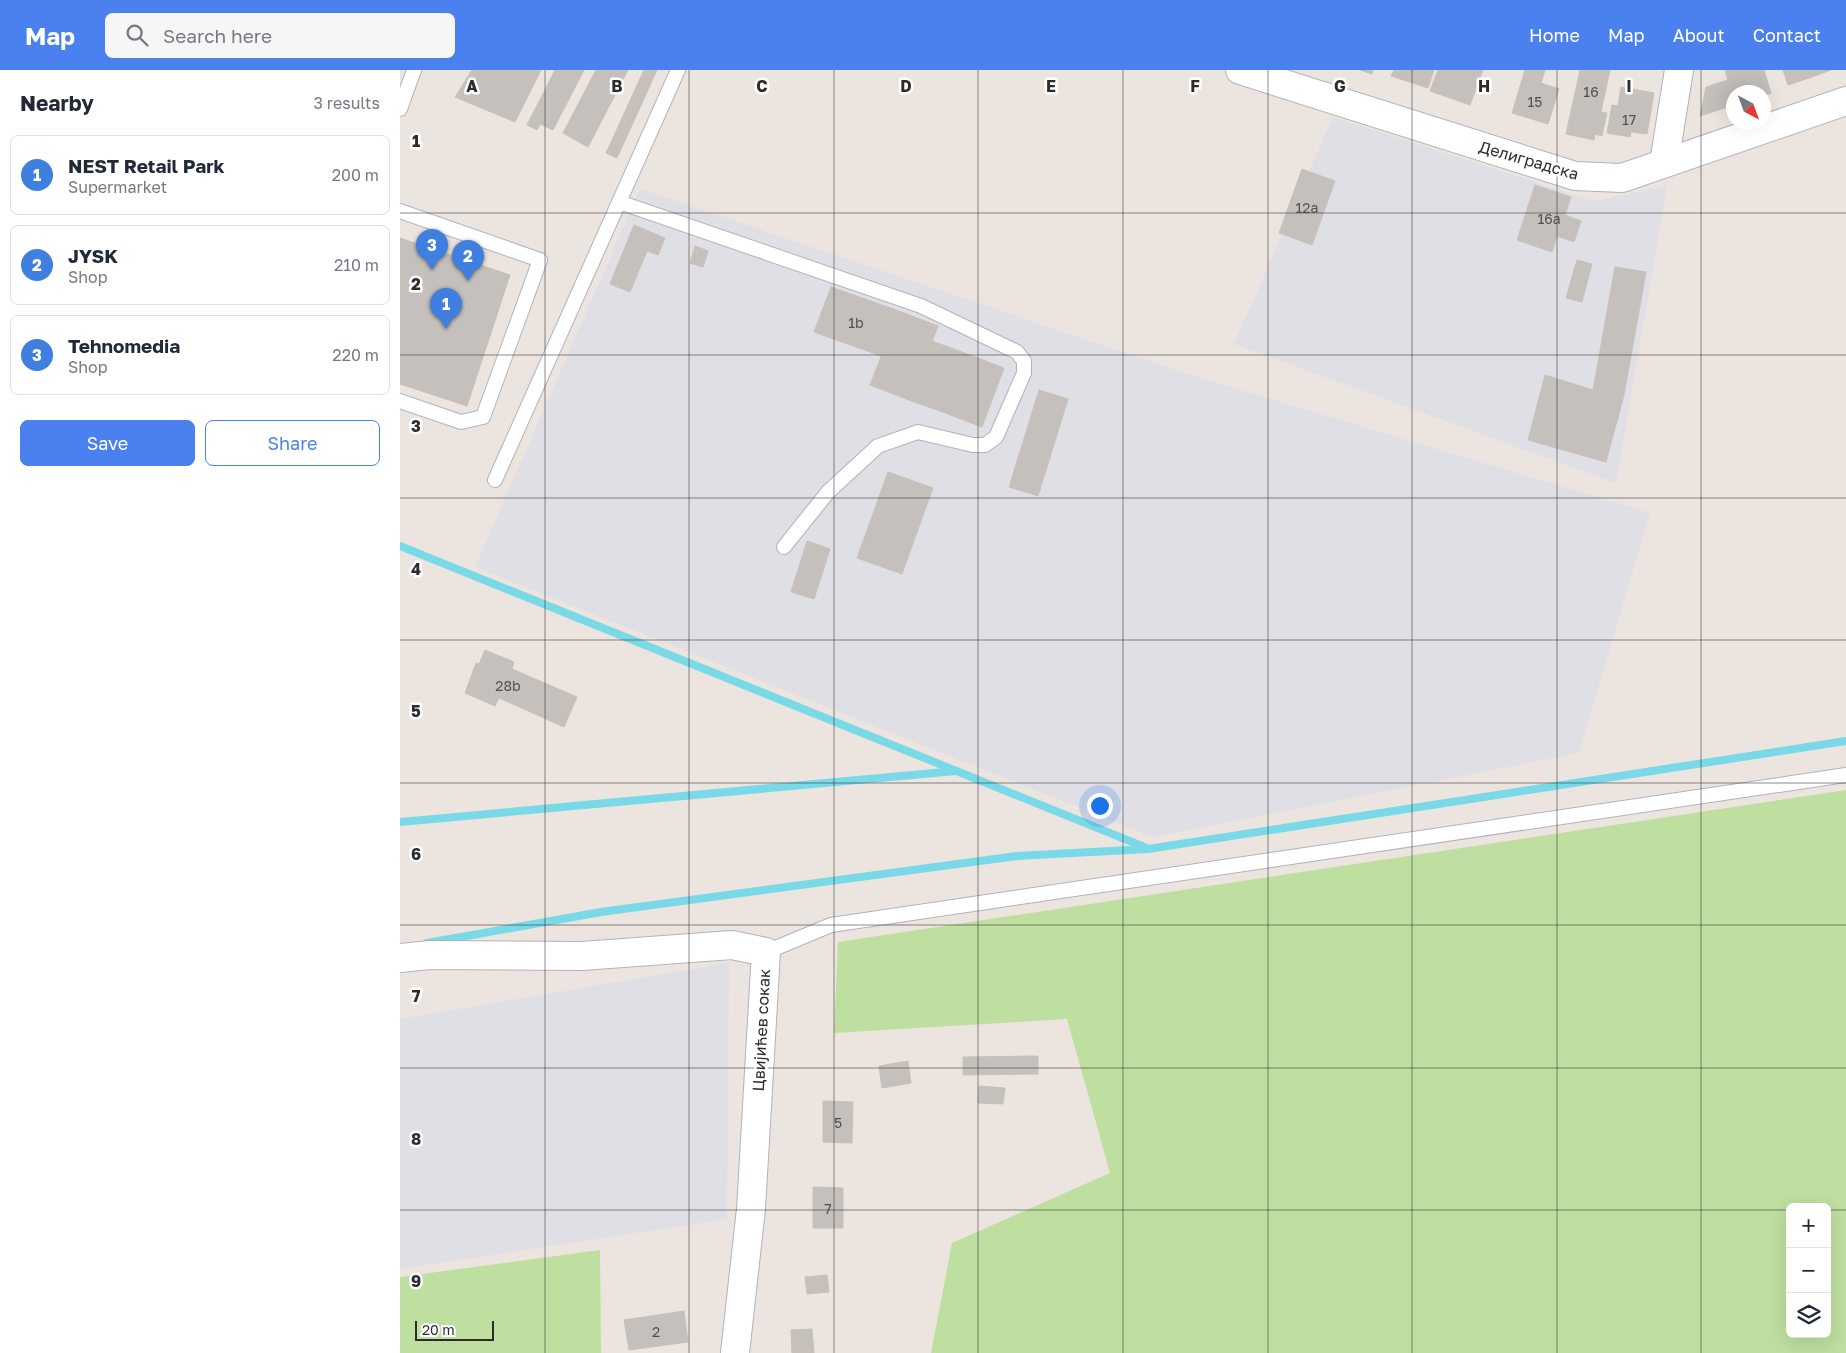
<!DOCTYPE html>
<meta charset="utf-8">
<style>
:root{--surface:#fff;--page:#f6f6f7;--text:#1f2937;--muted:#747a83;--line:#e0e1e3;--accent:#4b81ee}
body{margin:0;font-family:"Golos Text",sans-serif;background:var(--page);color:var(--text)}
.controls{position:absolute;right:15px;bottom:15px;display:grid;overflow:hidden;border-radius:8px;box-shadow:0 5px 20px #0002}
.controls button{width:45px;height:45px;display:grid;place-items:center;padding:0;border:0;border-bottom:1px solid var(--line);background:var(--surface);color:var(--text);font:25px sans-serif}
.compass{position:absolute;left:1326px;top:15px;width:45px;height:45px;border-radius:50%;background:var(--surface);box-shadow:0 5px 20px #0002;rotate:139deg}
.scale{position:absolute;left:15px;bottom:12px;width:79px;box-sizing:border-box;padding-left:5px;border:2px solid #2c2c2c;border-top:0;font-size:14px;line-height:18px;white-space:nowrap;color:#2c2c2c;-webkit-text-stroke:4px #fff;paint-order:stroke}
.you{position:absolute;left:699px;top:735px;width:18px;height:18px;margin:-12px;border:4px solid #fff;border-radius:50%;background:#1a73e8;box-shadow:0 0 0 8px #1a73e833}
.badge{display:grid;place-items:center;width:32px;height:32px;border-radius:50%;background:var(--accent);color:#fff;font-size:16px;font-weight:700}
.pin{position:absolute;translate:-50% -41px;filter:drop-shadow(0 1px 2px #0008)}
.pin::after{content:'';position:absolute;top:26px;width:18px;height:15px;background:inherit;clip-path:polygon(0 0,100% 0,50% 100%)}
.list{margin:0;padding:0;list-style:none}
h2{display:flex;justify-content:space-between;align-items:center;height:65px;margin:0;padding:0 20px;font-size:21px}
h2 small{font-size:16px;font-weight:400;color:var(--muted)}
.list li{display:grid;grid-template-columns:32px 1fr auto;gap:15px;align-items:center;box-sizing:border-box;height:80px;margin:0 10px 10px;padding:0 10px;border:1px solid var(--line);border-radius:8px}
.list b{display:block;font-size:19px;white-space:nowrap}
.list p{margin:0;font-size:16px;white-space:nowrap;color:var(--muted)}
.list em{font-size:16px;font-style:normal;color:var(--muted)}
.actions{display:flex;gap:10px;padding:15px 20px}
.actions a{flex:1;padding:11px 0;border:1px solid var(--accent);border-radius:8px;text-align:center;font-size:18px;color:var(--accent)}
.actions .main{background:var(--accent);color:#fff}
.icon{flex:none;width:28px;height:28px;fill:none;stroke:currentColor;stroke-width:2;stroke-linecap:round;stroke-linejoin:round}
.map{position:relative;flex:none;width:1446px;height:1283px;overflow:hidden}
header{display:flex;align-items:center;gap:30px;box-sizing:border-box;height:70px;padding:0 25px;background:var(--accent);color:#fff}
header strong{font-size:24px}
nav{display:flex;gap:28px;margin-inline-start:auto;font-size:18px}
.search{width:350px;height:45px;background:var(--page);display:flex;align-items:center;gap:12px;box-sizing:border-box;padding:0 18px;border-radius:8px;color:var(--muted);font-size:19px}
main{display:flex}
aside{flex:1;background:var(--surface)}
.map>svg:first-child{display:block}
.industrial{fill:#e0dfe6}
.green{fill:#bedfa0;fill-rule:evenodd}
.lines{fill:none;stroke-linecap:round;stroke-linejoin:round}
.stream{stroke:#7ad9e7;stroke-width:8}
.building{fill:#c5c0bb;stroke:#c8c0b9}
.lane-casing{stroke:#b0b3bb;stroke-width:16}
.street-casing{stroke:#b0b3bb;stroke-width:30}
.lane{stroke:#fff;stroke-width:14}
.street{stroke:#fff;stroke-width:28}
.grid{fill:none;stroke:#2c2c2c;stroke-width:1;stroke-opacity:0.55}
.labels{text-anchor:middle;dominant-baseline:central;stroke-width:5;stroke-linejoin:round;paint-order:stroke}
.number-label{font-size:14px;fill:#525150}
.street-label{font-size:16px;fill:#2c2c2c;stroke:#fff}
.grid-label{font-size:16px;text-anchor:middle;font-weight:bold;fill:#2c2c2c;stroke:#fff;stroke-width:5;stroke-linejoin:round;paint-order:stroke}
</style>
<header>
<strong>Map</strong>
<div class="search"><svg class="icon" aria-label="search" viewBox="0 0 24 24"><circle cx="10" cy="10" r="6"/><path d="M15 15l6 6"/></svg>Search here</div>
<nav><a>Home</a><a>Map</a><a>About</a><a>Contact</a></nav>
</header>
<main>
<aside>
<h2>Nearby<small>3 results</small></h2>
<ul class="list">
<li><span class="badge" style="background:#3f7fe0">1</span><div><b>NEST Retail Park</b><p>Supermarket</p></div><em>200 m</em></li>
<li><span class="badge" style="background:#3f7fe0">2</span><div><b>JYSK</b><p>Shop</p></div><em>210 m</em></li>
<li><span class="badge" style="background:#3f7fe0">3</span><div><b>Tehnomedia</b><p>Shop</p></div><em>220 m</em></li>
</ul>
<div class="actions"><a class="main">Save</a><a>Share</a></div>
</aside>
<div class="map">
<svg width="1446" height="1283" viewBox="0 0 1446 1283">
<rect width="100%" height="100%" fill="#ece5df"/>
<g class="industrial">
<polygon points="933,47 1194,131 1267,116 1216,413 834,274"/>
<polygon points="240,119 791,305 1250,443 1179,683 753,767 75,497"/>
<polygon points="329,893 327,1149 0,1199 0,949"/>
</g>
<g class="green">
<path d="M1446 720V1283H531L552 1173 710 1103 667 949 434 963 438 872ZM1390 1137H1427V1264H1390Z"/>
<polygon points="200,1180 201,1283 0,1283 0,1207"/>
</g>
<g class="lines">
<g class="stream">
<polyline points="0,476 747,778"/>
<polyline points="0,752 556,701"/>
<polyline points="27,873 201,842 617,786 748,779 1446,671"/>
</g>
</g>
<g class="building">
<polygon points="72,0 141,0 115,52 55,27"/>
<polygon points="155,0 184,0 153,60 140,54 137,60 127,55"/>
<polygon points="196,0 228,0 188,77 163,63"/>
<polygon points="244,0 257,0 217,88 206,83"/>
<polygon points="960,0 973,0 972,4"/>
<polygon points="994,0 1034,0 1028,18 991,6"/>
<polygon points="1038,0 1083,0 1070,35 1030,21"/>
<polygon points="1125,0 1145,0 1141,13 1159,19 1148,54 1112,43"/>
<polygon points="1180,0 1210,0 1201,42 1207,43 1202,66 1195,64 1194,70 1166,64"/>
<polygon points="1325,0 1364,0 1371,23 1364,26 1364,22 1334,22 1334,35 1300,46 1306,17 1328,10"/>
<polygon points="1383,0 1410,0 1412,7 1388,15"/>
<polygon points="1410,0 1431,0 1412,7"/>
<polygon points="1221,17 1254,23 1247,64 1231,62 1230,67 1207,63 1212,35 1218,36"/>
<polygon points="902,99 935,111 912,175 879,163"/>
<polygon points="1135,115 1171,127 1165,145 1181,151 1174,172 1157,166 1152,182 1117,170"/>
<polygon points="234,155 265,168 258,185 247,181 230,222 210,214"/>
<polygon points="0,168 110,205 67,336 0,314"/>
<polygon points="295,176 308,181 303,197 290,193"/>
<polygon points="1177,190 1192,194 1182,232 1166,228"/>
<polygon points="1215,197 1246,202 1224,325 1206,392 1128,370 1145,305 1193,320"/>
<polygon points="431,217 499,241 481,286 414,262"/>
<polygon points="499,241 538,256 509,330 470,315"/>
<polygon points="532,271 562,282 540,341 509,330"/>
<polygon points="562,282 604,298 582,357 540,341"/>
<polygon points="639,320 668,329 638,426 609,417"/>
<polygon points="488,402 533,418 502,504 457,488"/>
<polygon points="407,471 430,479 414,529 391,522"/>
<polygon points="85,580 114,592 112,599 177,627 164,657 99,628 95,636 65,623 76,593 79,594"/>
<polygon points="638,986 638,1004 563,1005 563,987"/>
<polygon points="508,991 511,1013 482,1018 479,996"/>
<polygon points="579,1016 605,1018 603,1034 578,1033"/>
<polygon points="423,1031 453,1032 452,1073 423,1072"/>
<polygon points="413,1117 443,1118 443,1158 413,1158"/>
<polygon points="427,1205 429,1222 407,1224 405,1207"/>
<polygon points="284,1241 288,1272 229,1280 224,1250"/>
<polygon points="412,1259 414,1283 392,1283 391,1260"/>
</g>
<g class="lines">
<defs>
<g id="lane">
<polyline points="0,39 14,0"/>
<polyline points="219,132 521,236 617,282 624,291 624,303 596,367 585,375 573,375 518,362 478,376 428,422 384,477"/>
<polyline points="0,141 140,190 83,347 61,352 0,331"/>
<polyline points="95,410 278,0"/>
<polyline points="366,882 431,855 1446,705"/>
</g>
<g id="street">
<polyline points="840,0 1175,106 1222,108 1446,31"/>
<polyline points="1264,93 1279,0"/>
<polyline points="0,888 30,885 182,886 332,875 366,882 351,1139 335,1283"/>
</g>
</defs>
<use href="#lane" class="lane-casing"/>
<use href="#street" class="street-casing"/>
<use href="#lane" class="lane"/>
<use href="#street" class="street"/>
</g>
<path class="grid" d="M145 0V1283M289 0V1283M434 0V1283M578 0V1283M723 0V1283M868 0V1283M1012 0V1283M1157 0V1283M1301 0V1283M0 143H1446M0 285H1446M0 428H1446M0 570H1446M0 713H1446M0 855H1446M0 998H1446M0 1140H1390M1427 1140H1446"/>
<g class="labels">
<g class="number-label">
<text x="1191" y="21">16</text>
<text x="1135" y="31">15</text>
<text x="1229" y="49">17</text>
<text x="907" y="137">12a</text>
<text x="1149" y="148">16a</text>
<text x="456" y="252">1b</text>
<text x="108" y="615">28b</text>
<text x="438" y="1052">5</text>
<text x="428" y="1138">7</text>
<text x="256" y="1261">2</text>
</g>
<g class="street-label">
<text transform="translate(1129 90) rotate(16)">Делиградска</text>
<text transform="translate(361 960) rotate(-87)">Цвијићев сокак</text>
</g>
</g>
<g class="grid-label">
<text x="72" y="22">A</text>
<text x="217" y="22">B</text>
<text x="362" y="22">C</text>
<text x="506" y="22">D</text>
<text x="651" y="22">E</text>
<text x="795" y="22">F</text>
<text x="940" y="22">G</text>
<text x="1084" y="22">H</text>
<text x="1229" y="22">I</text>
<text x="16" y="77">1</text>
<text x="16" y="220">2</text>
<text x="16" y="362">3</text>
<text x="16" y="505">4</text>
<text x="16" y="647">5</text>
<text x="16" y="790">6</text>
<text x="16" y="932">7</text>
<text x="16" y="1075">8</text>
<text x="16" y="1217">9</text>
</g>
</svg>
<div class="controls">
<button>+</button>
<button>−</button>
<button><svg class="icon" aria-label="layers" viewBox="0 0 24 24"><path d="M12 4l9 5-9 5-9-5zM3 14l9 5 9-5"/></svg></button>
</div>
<svg class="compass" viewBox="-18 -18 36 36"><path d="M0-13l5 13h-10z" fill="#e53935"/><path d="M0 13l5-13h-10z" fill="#747a83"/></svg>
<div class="scale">20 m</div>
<div class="you"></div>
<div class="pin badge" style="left:46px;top:259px;background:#3f7fe0">1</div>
<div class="pin badge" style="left:68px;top:211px;background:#3f7fe0">2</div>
<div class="pin badge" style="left:32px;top:200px;background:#3f7fe0">3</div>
</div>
</main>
